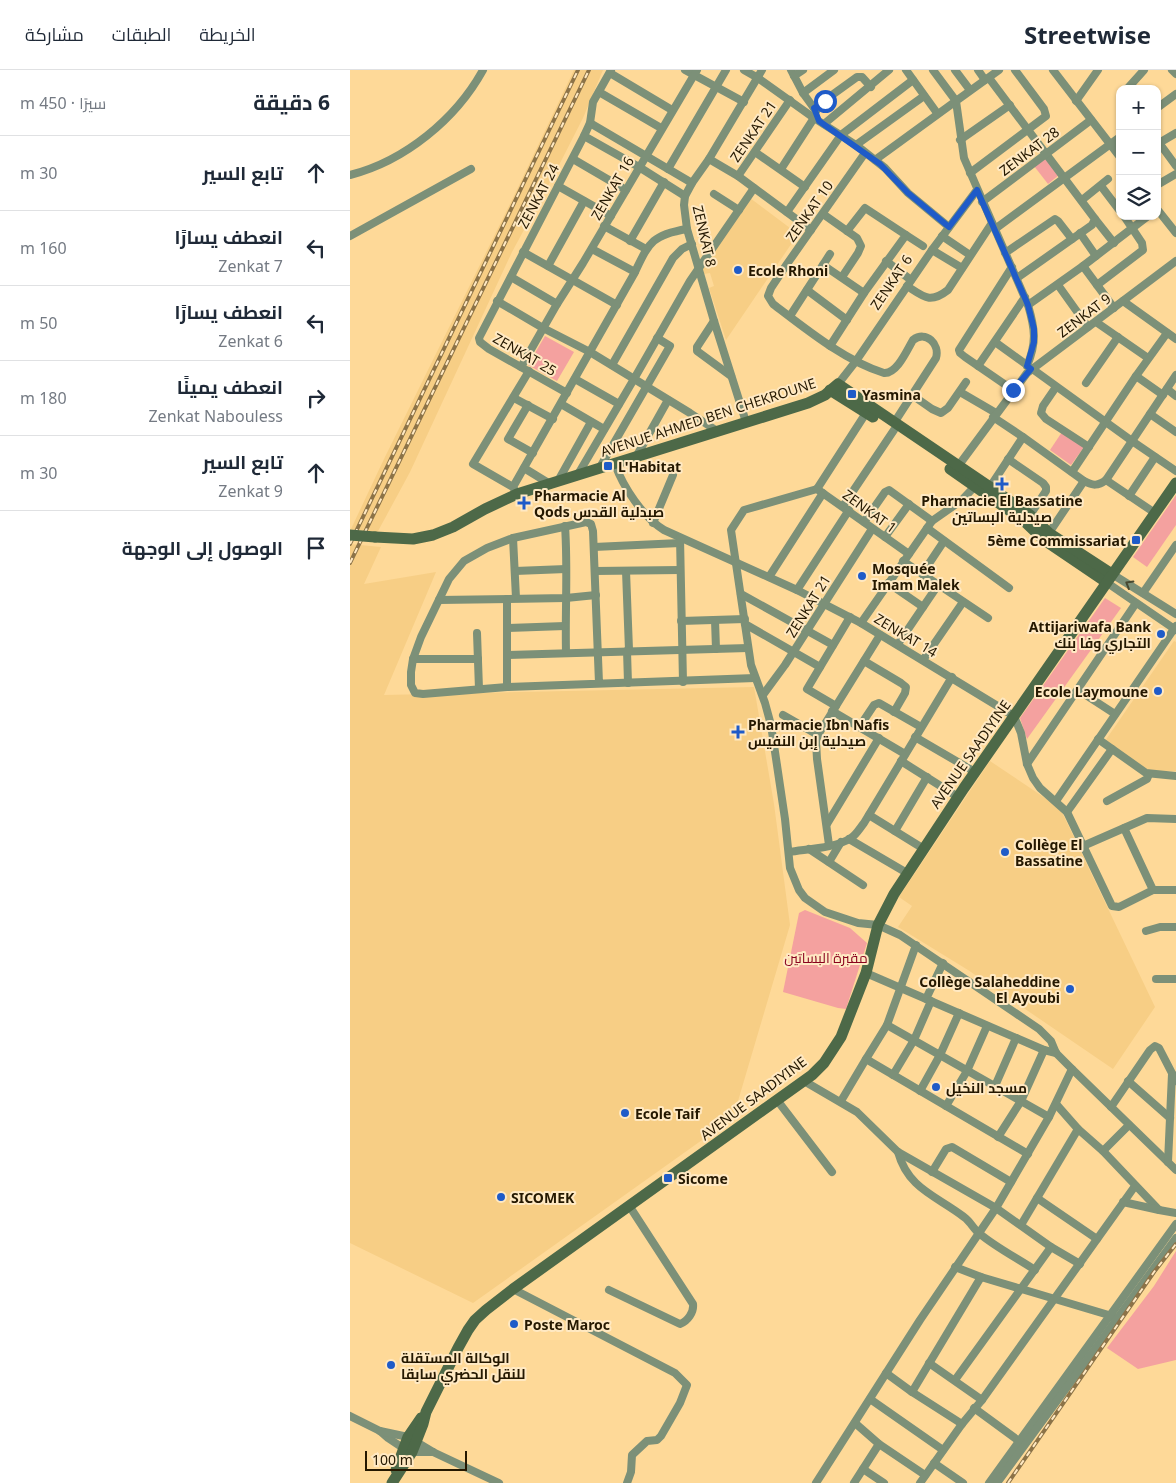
<!DOCTYPE html>
<html lang="ar">
<meta charset="utf-8">
<style>
:root{--surface:#fff;--page:#f6f6f7;--text:#1f2937;--muted:#747a83;--line:#e0e1e3}
body{margin:0;font-family:"Noto Sans",Cairo,sans-serif;background:var(--page);color:var(--text);direction:rtl}
.controls{position:absolute;right:15px;top:15px;display:grid;overflow:hidden;border-radius:10px;box-shadow:0 1px 4px #0004}
.controls button{width:45px;height:45px;display:grid;place-items:center;padding:0;border:0;border-bottom:1px solid var(--line);background:var(--surface);color:var(--text);font:25px sans-serif}
.scale{position:absolute;left:15px;bottom:12px;width:102px;box-sizing:border-box;padding-left:5px;border:2px solid #251800;border-top:0;font-size:14px;line-height:18px;white-space:nowrap;color:#251800;-webkit-text-stroke:4px #ffe9c3;paint-order:stroke}
.stop{position:absolute;width:15px;height:15px;margin:-11px;border:4px solid #1f5bc8;border-radius:50%;background:#fff}
.stop.end{background:#1f5bc8;border-color:#fff;box-shadow:0 1px 5px #0008}
.list{margin:0;padding:0;list-style:none}
h2{display:flex;justify-content:space-between;align-items:center;height:65px;margin:0;padding:0 20px;font-size:21px}
h2 small{font-size:16px;font-weight:400;color:var(--muted)}
.list li{display:grid;grid-template-columns:32px 1fr auto;gap:15px;align-items:center;box-sizing:border-box;height:75px;padding:0 20px;border-top:1px solid var(--line)}
.list b{display:block;font-size:19px;white-space:nowrap}
.list p{margin:0;font-size:16px;white-space:nowrap;color:var(--muted)}
.list em{font-size:16px;font-style:normal;color:var(--muted)}
.icon{flex:none;width:28px;height:28px;fill:none;stroke:currentColor;stroke-width:2;stroke-linecap:round;stroke-linejoin:round}
.map{position:relative;flex:none;width:826px;height:1413px;overflow:hidden;direction:ltr}
header{display:flex;align-items:center;gap:30px;box-sizing:border-box;height:70px;padding:0 25px;background:var(--surface);border-bottom:1px solid var(--line)}
header strong{font-size:24px}
nav{display:flex;gap:28px;margin-inline-start:auto;font-size:18px}
main{display:flex}
aside{flex:1;background:var(--surface)}
.map>svg:first-child{display:block}
.built{fill:#f7ce85}
.green{fill:#f4a19f}
.lines{fill:none;stroke-linecap:round;stroke-linejoin:round}
.minor{stroke:#7c9078;stroke-width:8}
.secondary{stroke:#4d6948;stroke-width:11}
.rail-casing{stroke:#8c7348;stroke-width:4}
.rail{stroke:#ffe9c3;stroke-width:2;stroke-dasharray:5.5;stroke-linecap:butt}
.secondary-bridge{stroke:#4d6948;stroke-width:11}
.oneway{stroke:#484830}
.route{stroke:#1f5bc8;stroke-width:6}
.poi-dot{fill:#1f5bc8;stroke:#ffe9c3;stroke-width:2}
.labels{text-anchor:middle;dominant-baseline:central;stroke-width:4;stroke-linejoin:round;paint-order:stroke}
.street-label{font-size:14px;fill:#251800;stroke:#ffe9c3}
.poi-label{font-size:14px;font-weight:bold;fill:#251800;stroke:#ffe9c3;text-anchor:start}
.park-label{font-size:14px;fill:#89021e;stroke:#ffe9c3}
</style>
<header>
<strong>Streetwise</strong>
<nav><a>الخريطة</a><a>الطبقات</a><a>مشاركة</a></nav>
</header>
<main>
<div class="map">
<svg width="826" height="1413" viewBox="0 0 826 1413">
<rect width="100%" height="100%" fill="#fed998"/>
<g class="built">
<polygon points="224,0 253,0 233,48 207,99 162,182 60,402 27,463 1,459 34,389 162,130"/>
<polygon points="400,128 448,164 376,270 359,218 364,216 360,203 354,204 352,196"/>
<polygon points="0,474 31,477 14,514 86,502 34,625 404,617 424,734 440,855 383,1048 123,1233 0,1173"/>
<polygon points="824,571 826,572 826,701 796,701 755,671"/>
<polygon points="640,691 710,738 805,937 763,999 618,900 548,857 562,836 549,827"/>
</g>
<g class="green">
<polygon points="695,87 709,105 698,114 684,96"/>
<polygon points="195,266 224,282 207,311 178,295"/>
<polygon points="712,362 734,377 721,395 700,380"/>
<polygon points="826,425 826,455 797,497 783,487"/>
<polygon points="755,528 771,538 677,669 670,648"/>
<polygon points="455,840 500,858 517,873 496,939 488,938 433,922 449,843"/>
<polygon points="826,1181 826,1290 788,1299 757,1278 804,1216"/>
</g>
<g class="lines">
<g class="minor">
<polyline points="335,0 394,32"/>
<polyline points="394,0 408,8 464,48 506,75 535,98 558,123 599,157"/>
<polyline points="441,0 453,23 466,41"/>
<polyline points="556,0 587,43"/>
<polyline points="605,0 620,20"/>
<polyline points="628,0 635,10"/>
<path d="M649 0 606 31 614 88 678 235C685 259 687 272 677 296"/>
<polyline points="703,0 770,87"/>
<polyline points="822,0 826,4"/>
<polyline points="260,3 322,40"/>
<polyline points="444,6 453,0"/>
<polyline points="639,8 745,149 742,155 667,208"/>
<polyline points="777,19 794,0"/>
<polyline points="249,22 311,58"/>
<polyline points="453,23 484,0"/>
<polyline points="726,31 748,0"/>
<polyline points="464,38 507,7 512,7 521,17"/>
<polyline points="807,38 826,24"/>
<polyline points="240,53 342,113"/>
<polyline points="474,54 539,0"/>
<polyline points="234,66 289,97 335,126"/>
<polyline points="610,70 660,35"/>
<polyline points="807,70 826,96"/>
<polyline points="809,73 826,63"/>
<polyline points="506,75 574,26"/>
<polyline points="405,82 455,117"/>
<path d="M515 83 437 194 421 218 418 226 423 234C456 259 495 291 534 303 547 304 557 280 563 270 576 260 590 274 586 288L544 353"/>
<polyline points="223,89 276,120"/>
<polyline points="359,89 388,106 461,160"/>
<polyline points="525,90 606,31 583,0"/>
<polyline points="318,99 376,0"/>
<polyline points="431,99 464,48"/>
<polyline points="620,103 696,46 694,39 665,0"/>
<path d="M0 105C55 91 106 49 133 0"/>
<polyline points="388,106 440,30"/>
<polyline points="807,115 826,104"/>
<polyline points="208,116 261,146"/>
<polyline points="751,116 770,141"/>
<polyline points="364,124 389,140"/>
<polyline points="732,130 758,109"/>
<polyline points="632,132 741,50"/>
<polyline points="807,139 826,163"/>
<polyline points="437,142 491,65 563,10"/>
<polyline points="473,144 507,168 511,176 508,183 492,207"/>
<polyline points="745,149 764,173"/>
<polyline points="254,156 296,179"/>
<polyline points="645,159 770,67"/>
<polyline points="730,163 746,186"/>
<polyline points="556,165 573,176"/>
<polyline points="0,166 121,99"/>
<polyline points="592,166 620,185"/>
<polyline points="280,171 314,112"/>
<polyline points="242,179 285,202"/>
<polyline points="582,180 612,198"/>
<polyline points="173,182 267,235"/>
<polyline points="655,183 705,149 708,151 722,169"/>
<polyline points="536,191 561,210"/>
<polyline points="473,195 514,223"/>
<polyline points="198,196 234,131"/>
<polyline points="733,196 764,238"/>
<polyline points="662,197 609,280 610,283 615,287 663,320"/>
<polyline points="161,207 207,234 233,193 347,0"/>
<polyline points="708,215 738,257"/>
<polyline points="747,215 793,180 792,173 774,146"/>
<path d="M557 216C574 227 580 234 598 220L642 153"/>
<polyline points="457,220 497,250"/>
<polyline points="147,231 193,258 240,282 340,343 367,361"/>
<polyline points="773,231 826,269"/>
<polyline points="678,235 733,196 798,146"/>
<polyline points="440,246 480,184"/>
<polyline points="364,251 347,277 347,281 381,306"/>
<polyline points="746,252 798,288"/>
<polyline points="645,272 782,371 826,401"/>
<polyline points="480,276 514,223 556,165 515,138 497,161"/>
<polyline points="262,295 323,188 332,179 342,174"/>
<polyline points="628,296 675,227"/>
<polyline points="171,297 207,234"/>
<polyline points="786,306 813,325"/>
<polyline points="225,309 269,334"/>
<polyline points="736,313 768,267"/>
<polyline points="488,314 506,291 582,180 627,120"/>
<polyline points="706,317 693,336 691,343 696,349 739,377"/>
<polyline points="817,319 826,326"/>
<polyline points="610,322 646,343"/>
<polyline points="217,323 139,279 130,272 129,268 234,66 240,53 243,32 261,0"/>
<polyline points="562,325 582,339 591,343 598,338 616,312"/>
<polyline points="164,328 203,349"/>
<polyline points="211,334 254,359"/>
<polyline points="178,335 158,369 183,383"/>
<polyline points="800,344 826,362"/>
<path d="M643 347 673 367 734 411C743 416 748 416 756 410L826 305"/>
<polyline points="396,352 364,251 337,159 334,135 335,126 342,113 359,89 412,0"/>
<polyline points="286,387 318,330"/>
<polyline points="658,389 693,413 696,417 696,421 680,445"/>
<path d="M265 394C273 417 293 447 314 460L447 520 511 553 664 646 671 663 677 694 683 708 690 718 717 742 762 836 769 837 803 820H826"/>
<polyline points="174,398 200,414"/>
<polyline points="249,399 320,276 307,268"/>
<polyline points="606,399 677,303 826,191"/>
<polyline points="722,402 786,306 817,263"/>
<polyline points="227,406 284,309 340,211 404,118"/>
<polyline points="756,410 805,443"/>
<polyline points="208,411 241,352"/>
<polyline points="163,417 123,394 179,301"/>
<polyline points="640,417 673,367"/>
<polyline points="467,419 394,440 381,460 401,595 415,633 421,655 435,749 440,798 449,820 455,828 475,842 508,853 528,855 550,865 689,959 701,971 706,983 722,999 826,1100"/>
<polyline points="467,419 559,484"/>
<polyline points="467,419 516,343"/>
<path d="M167 424 163 417 284 204C299 173 301 165 337 159"/>
<polyline points="779,426 805,387"/>
<polyline points="493,436 544,360"/>
<polyline points="514,452 535,422 539,420 582,451"/>
<polyline points="303,453 323,405"/>
<path d="M215 456C218 498 215 540 216 582"/>
<polyline points="577,458 659,518"/>
<polyline points="699,463 734,411"/>
<polyline points="535,467 559,434"/>
<polyline points="163,468 166,528"/>
<polyline points="330,468 333,612"/>
<polyline points="244,477 330,473"/>
<polyline points="553,491 638,548"/>
<polyline points="165,501 216,499"/>
<polyline points="245,501 330,500"/>
<polyline points="276,501 279,580"/>
<polyline points="572,504 594,471"/>
<polyline points="762,504 826,544"/>
<polyline points="419,507 473,423"/>
<polyline points="756,512 826,560"/>
<polyline points="538,513 573,537"/>
<polyline points="447,520 499,440"/>
<polyline points="793,523 826,475"/>
<polyline points="391,524 483,575"/>
<polyline points="89,530 216,528 246,525"/>
<polyline points="365,550 366,579"/>
<polyline points="331,551 395,549"/>
<polyline points="511,553 582,451 612,430 627,414"/>
<polyline points="395,554 470,597"/>
<polyline points="157,558 215,556"/>
<polyline points="127,563 129,619"/>
<polyline points="548,574 588,515"/>
<polyline points="277,581 278,613"/>
<polyline points="157,585 398,578"/>
<polyline points="63,589 128,589"/>
<polyline points="573,590 613,532"/>
<polyline points="514,591 551,613 556,617 555,623 544,642"/>
<polyline points="249,613 243,461 241,454 236,452 163,468 137,478 114,491 99,509 71,567 63,589 61,602 61,615 65,623 73,624 157,617 405,608"/>
<polyline points="157,617 157,529"/>
<polyline points="728,620 765,644"/>
<polyline points="413,625 435,595 522,459"/>
<polyline points="486,636 457,619 500,547"/>
<polyline points="482,641 555,684"/>
<polyline points="433,645 468,665"/>
<polyline points="510,656 524,635 529,633 571,657"/>
<polyline points="565,667 625,702"/>
<polyline points="748,669 796,703 826,706"/>
<polyline points="551,691 608,727"/>
<polyline points="677,694 786,533"/>
<polyline points="706,731 826,556"/>
<polyline points="757,731 797,709 799,704"/>
<polyline points="717,742 762,679"/>
<polyline points="519,745 574,779"/>
<polyline points="477,754 529,668"/>
<polyline points="774,758 803,820"/>
<polyline points="545,761 577,707"/>
<polyline points="499,769 557,803"/>
<polyline points="479,775 467,689 466,671 468,665 530,565"/>
<polyline points="733,776 797,748 826,749"/>
<polyline points="459,779 513,815"/>
<path d="M439 782C456 779 486 778 501 768 506 765 510 758 514 753L602 607"/>
<polyline points="479,792 491,772"/>
<polyline points="796,861 810,857 826,857"/>
<polyline points="516,903 694,980 706,983"/>
<polyline points="806,909 826,909"/>
<polyline points="576,929 593,893"/>
<polyline points="537,955 699,1047"/>
<polyline points="516,989 537,955 566,875"/>
<polyline points="543,1005 564,970 581,931"/>
<polyline points="454,1011 507,1042 548,1082 646,1138 701,1177 730,1194"/>
<polyline points="778,1011 820,1048"/>
<polyline points="645,1016 666,968"/>
<polyline points="570,1021 590,985 609,943"/>
<polyline points="427,1030 482,1102"/>
<polyline points="491,1031 516,989 678,1084"/>
<polyline points="706,1034 728,1059 753,1081 809,1140 826,1143"/>
<polyline points="596,1036 617,1001 637,956"/>
<polyline points="761,1037 800,980 805,976 809,978 826,1011"/>
<polyline points="648,1067 671,1031 694,980"/>
<polyline points="753,1081 779,1055"/>
<path d="M548 1082C558 1119 587 1126 614 1147 621 1152 624 1160 630 1164 647 1178 667 1188 685 1200"/>
<polyline points="818,1092 822,1004"/>
<polyline points="582,1102 596,1079 602,1077 661,1112"/>
<polyline points="687,1128 747,1169"/>
<polyline points="773,1132 809,1140"/>
<polyline points="671,1155 728,1059"/>
<polyline points="605,1197 631,1207 762,1246"/>
<polyline points="163,1219 325,1303 337,1315 330,1333 311,1366 307,1370 297,1371 282,1385 281,1402 277,1413"/>
<path d="M259 1220 330 1254C338 1251 344 1242 343 1234L280 1137"/>
<polyline points="579,1293 632,1330"/>
<polyline points="536,1303 562,1322 612,1354"/>
<polyline points="605,1310 701,1177"/>
<polyline points="562,1322 631,1207"/>
<polyline points="520,1329 593,1380"/>
<polyline points="624,1338 673,1374"/>
<polyline points="0,1346 30,1361 38,1368 53,1378 62,1382 83,1382"/>
<polyline points="505,1353 529,1374 575,1405"/>
<polyline points="30,1361 58,1367 83,1382 149,1413"/>
<polyline points="584,1393 613,1413"/>
<polyline points="513,1399 534,1413"/>
<polyline points="466,1413 570,1250 646,1138 699,1047 722,999"/>
<polyline points="504,1413 529,1374"/>
<polyline points="570,1413 612,1354 632,1330 785,1116"/>
<polyline points="639,1413 826,1154"/>
<polyline points="647,1413 826,1168"/>
</g>
<g class="secondary">
<polyline points="480,320 523,347"/>
<polyline points="600,399 673,450 694,470 756,512"/>
<polyline points="25,467 63,469 83,465 103,457 135,439 167,424 458,333 475,325 488,314 640,417 680,445 699,463 762,504"/>
<polyline points="46,1400 58,1367 71,1348"/>
<polyline points="42,1413 62,1382 73,1354 76,1342 108,1278 118,1260 125,1250 136,1240 163,1219 462,1005 474,993 491,967 516,903 528,855 544,824 614,718 826,413"/>
</g>
<defs>
<g id="rail">
<polyline points="0,474 228,0"/>
<polyline points="0,493 239,0"/>
<polyline points="658,1413 804,1202 826,1174"/>
</g>
</defs>
<use href="#rail" class="rail-casing"/>
<use href="#rail" class="rail"/>
<polyline class="secondary-bridge" points="0,465 25,467"/>
</g>
<defs><path id="oneway-chevron" d="M-2-3.5L2.5 0L-2 3.5" fill="none" stroke-width="1.6" stroke-linecap="round" stroke-linejoin="round" transform="scale(1.25)"/></defs>
<use class="oneway" href="#oneway-chevron" transform="translate(779 514) rotate(-149)"/>
<g class="lines">
<polyline class="route" points="475,31 464,38 469,51 530,94 558,123 599,157 627,120 678,235 684,259 684,272 677,296 681,299 663,320"/>
</g>
<g class="poi-dot">
<circle cx="388" cy="200" r="5"/>
<rect x="497" y="319" width="10" height="10" rx="2.5"/>
<rect x="253" y="391" width="10" height="10" rx="2.5"/>
<path d="M649.5 406.5h5v5h5v5h-5v5h-5v-5h-5v-5h5z"/>
<path d="M171.5 425.5h5v5h5v5h-5v5h-5v-5h-5v-5h5z"/>
<rect x="781" y="465" width="10" height="10" rx="2.5"/>
<circle cx="512" cy="506" r="5"/>
<circle cx="811" cy="564" r="5"/>
<circle cx="808" cy="621" r="5"/>
<path d="M385.5 654.5h5v5h5v5h-5v5h-5v-5h-5v-5h5z"/>
<circle cx="655" cy="782" r="5"/>
<circle cx="720" cy="919" r="5"/>
<circle cx="586" cy="1017" r="5"/>
<circle cx="275" cy="1043" r="5"/>
<rect x="313" y="1103" width="10" height="10" rx="2.5"/>
<circle cx="151" cy="1127" r="5"/>
<circle cx="164" cy="1254" r="5"/>
<circle cx="41" cy="1295" r="5"/>
</g>
<g class="labels">
<g class="street-label">
<text transform="translate(403 61) rotate(-56)">ZENKAT 21</text>
<text transform="translate(679 81) rotate(-37)">ZENKAT 28</text>
<text transform="translate(262 118) rotate(-60)">ZENKAT 16</text>
<text transform="translate(188 126) rotate(-62)">ZENKAT 24</text>
<text transform="translate(459 141) rotate(-55)">ZENKAT 10</text>
<text transform="translate(355 166) rotate(77)">ZENKAT 8</text>
<text transform="translate(541 212) rotate(-56)">ZENKAT 6</text>
<text transform="translate(734 245) rotate(-37)">ZENKAT 9</text>
<text transform="translate(175 284) rotate(30)">ZENKAT 25</text>
<text transform="translate(358 347) rotate(-18)">AVENUE AHMED BEN CHEKROUNE</text>
<text transform="translate(520 441) rotate(36)">ZENKAT 1</text>
<text transform="translate(458 536) rotate(-58)">ZENKAT 21</text>
<text transform="translate(556 565) rotate(31)">ZENKAT 14</text>
<text transform="translate(620 684) rotate(-55)">AVENUE SAADIYINE</text>
<text transform="translate(403 1028) rotate(-37)">AVENUE SAADIYINE</text>
</g>
<g class="poi-label">
<text x="398" y="200">Ecole Rhoni</text>
<text x="512" y="324">Yasmina</text>
<text x="268" y="396">L'Habitat</text>
<text x="184" y="425">Pharmacie Al<tspan x="184" dy="16">Qods صبدلية القدس</tspan></text>
<text x="652" y="430" text-anchor="middle">Pharmacie El Bassatine<tspan x="652" dy="16">صيدلية البساتين</tspan></text>
<text x="776" y="470" text-anchor="end">5ème Commissariat</text>
<text x="522" y="498">Mosquée<tspan x="522" dy="16">Imam Malek</tspan></text>
<text x="801" y="556" text-anchor="end">Attijariwafa Bank<tspan x="801" dy="16">التجاري وفا بنك</tspan></text>
<text x="798" y="621" text-anchor="end">Ecole Laymoune</text>
<text x="398" y="654">Pharmacie Ibn Nafis<tspan x="398" dy="16">صيدلية إبن النفيس</tspan></text>
<text x="665" y="774">Collège El<tspan x="665" dy="16">Bassatine</tspan></text>
<text x="710" y="911" text-anchor="end">Collège Salaheddine<tspan x="710" dy="16">El Ayoubi</tspan></text>
<text x="596" y="1017">مسجد النخيل</text>
<text x="285" y="1043">Ecole Taif</text>
<text x="328" y="1108">Sicome</text>
<text x="161" y="1127">SICOMEK</text>
<text x="174" y="1254">Poste Maroc</text>
<text x="51" y="1287">الوكالة المستقلة<tspan x="51" dy="16">للنقل الحضري سابقا</tspan></text>
</g>
<g class="park-label">
<text x="476" y="887">مقبرة البساتين</text>
</g>
</g>
</svg>
<div class="controls">
<button>+</button>
<button>−</button>
<button><svg class="icon" aria-label="layers" viewBox="0 0 24 24"><path d="M12 4l9 5-9 5-9-5zM3 14l9 5 9-5"/></svg></button>
</div>
<div class="scale">100 m</div>
<div class="stop" style="left:475px;top:31px"></div>
<div class="stop end" style="left:663px;top:320px"></div>
</div>
<aside>
<h2>6 دقيقة<small>سيرًا · 450 m</small></h2>
<ul class="list">
<li><svg class="icon" aria-label="ahead" viewBox="0 0 24 24"><path d="M12 20V5M6 11l6-6 6 6"/></svg><div><b>تابع السير</b></div><em>30 m</em></li>
<li><svg class="icon" aria-label="left" viewBox="0 0 24 24"><path d="M17 20v-9H6M10 6l-5 5 5 5"/></svg><div><b>انعطف يسارًا</b><p>Zenkat 7</p></div><em>160 m</em></li>
<li><svg class="icon" aria-label="left" viewBox="0 0 24 24"><path d="M17 20v-9H6M10 6l-5 5 5 5"/></svg><div><b>انعطف يسارًا</b><p>Zenkat 6</p></div><em>50 m</em></li>
<li><svg class="icon" aria-label="right" viewBox="0 0 24 24"><path d="M7 20v-9h11M14 6l5 5-5 5"/></svg><div><b>انعطف يمينًا</b><p>Zenkat Nabouless</p></div><em>180 m</em></li>
<li><svg class="icon" aria-label="ahead" viewBox="0 0 24 24"><path d="M12 20V5M6 11l6-6 6 6"/></svg><div><b>تابع السير</b><p>Zenkat 9</p></div><em>30 m</em></li>
<li><svg class="icon" aria-label="arrive" viewBox="0 0 24 24"><path d="M6 21V4h12l-3 4 3 4H6"/></svg><div><b>الوصول إلى الوجهة</b></div></li>
</ul>
</aside>
</main>
